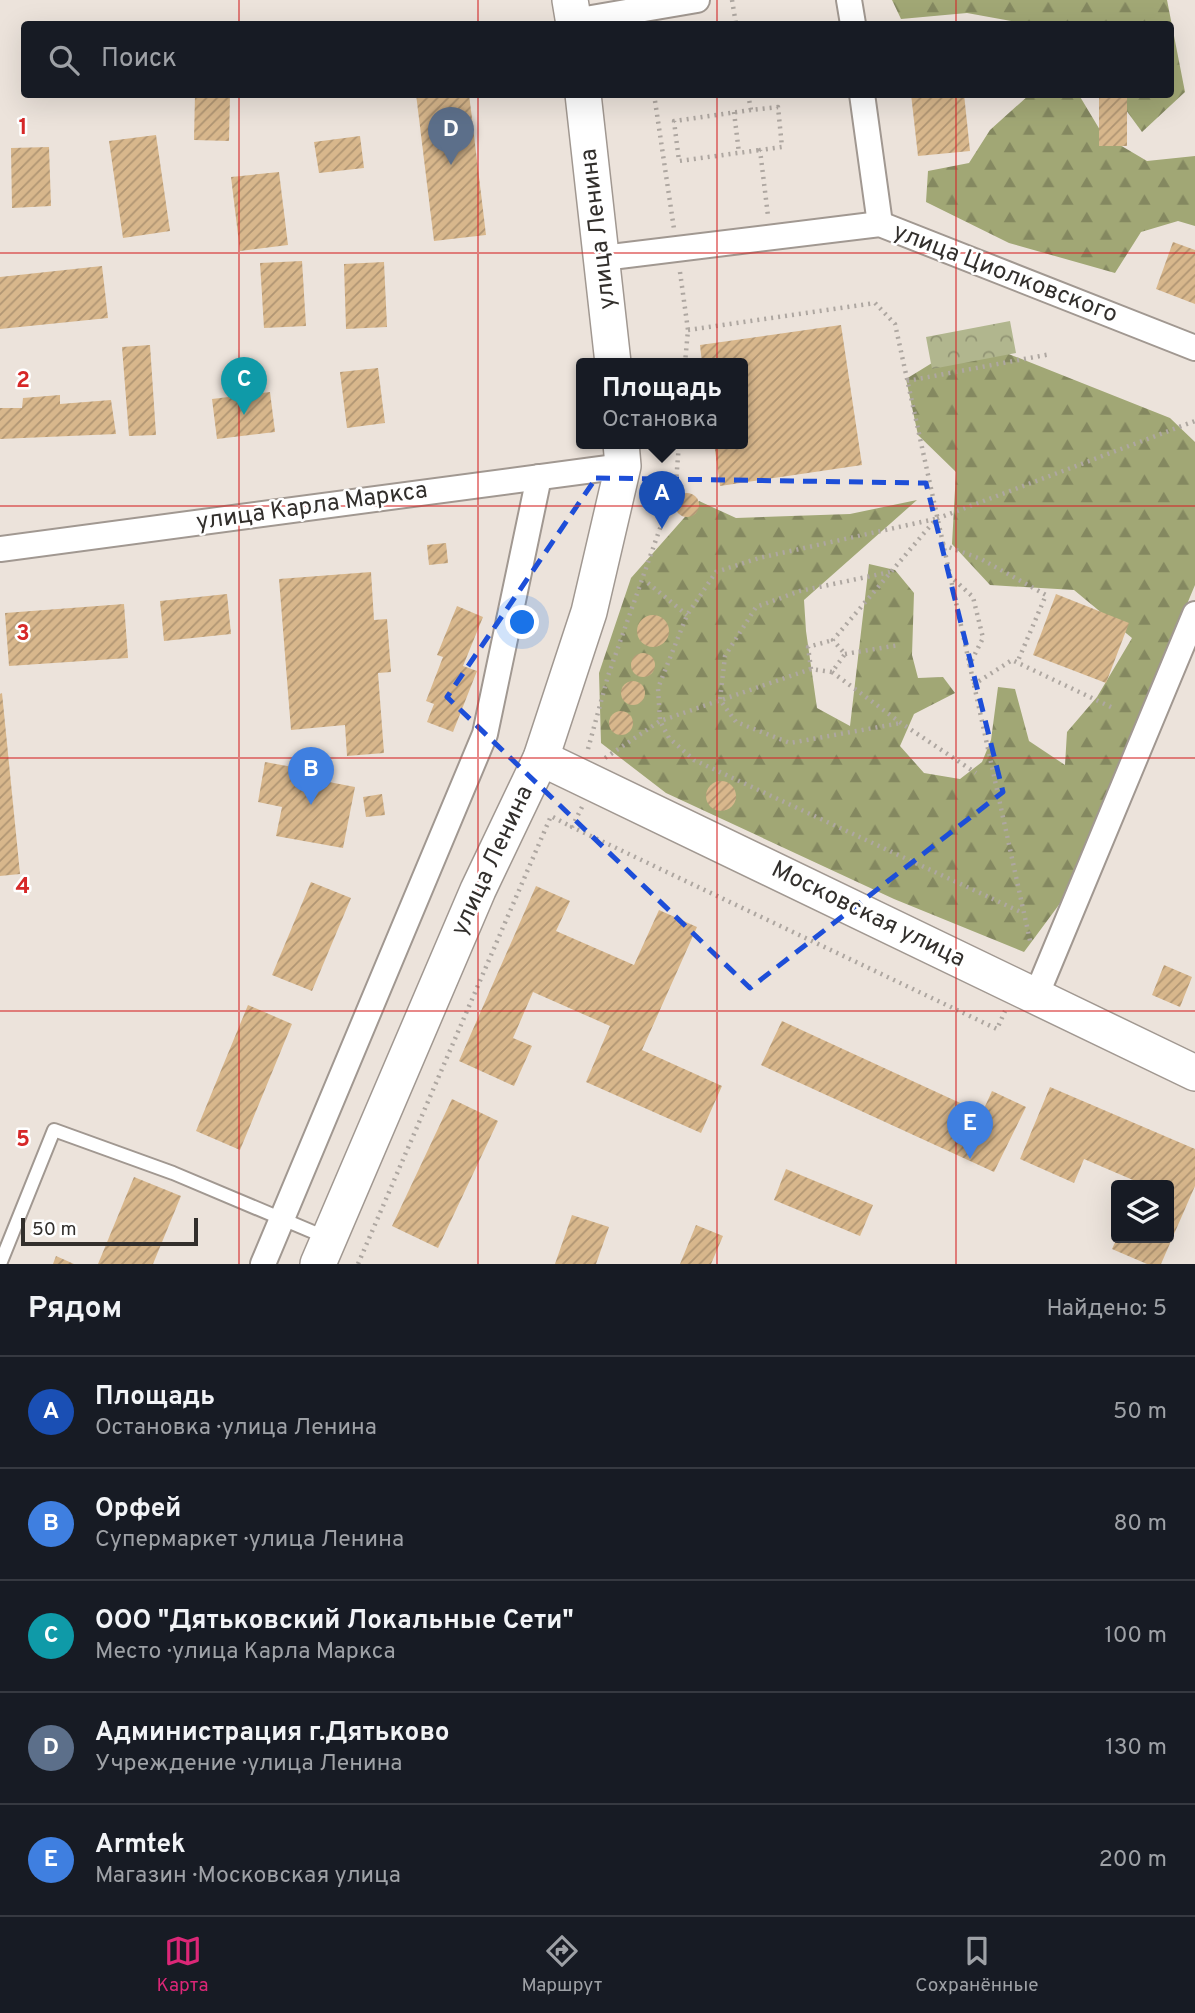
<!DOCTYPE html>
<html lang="ru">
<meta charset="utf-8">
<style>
:root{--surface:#171b24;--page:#20242c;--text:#f1f3f6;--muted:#9ea1a6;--line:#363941;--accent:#db2777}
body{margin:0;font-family:Overpass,sans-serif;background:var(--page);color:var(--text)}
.controls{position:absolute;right:21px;bottom:21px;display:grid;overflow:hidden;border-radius:7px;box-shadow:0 7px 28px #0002}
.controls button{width:63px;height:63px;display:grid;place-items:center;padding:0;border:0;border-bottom:2px solid var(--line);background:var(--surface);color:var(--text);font:35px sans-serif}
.scale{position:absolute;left:21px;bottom:18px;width:177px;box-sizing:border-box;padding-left:7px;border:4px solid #322f2c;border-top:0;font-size:19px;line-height:24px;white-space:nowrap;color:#322f2c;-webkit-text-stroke:5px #fff;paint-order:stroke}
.you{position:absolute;left:523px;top:623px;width:24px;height:24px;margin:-18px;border:5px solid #fff;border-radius:50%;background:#1a73e8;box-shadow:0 0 0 10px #1a73e833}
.badge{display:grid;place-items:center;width:46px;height:46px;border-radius:50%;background:var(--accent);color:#fff;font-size:23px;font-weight:700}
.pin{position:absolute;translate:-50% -58px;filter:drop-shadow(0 2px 4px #0008)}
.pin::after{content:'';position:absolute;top:37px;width:24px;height:21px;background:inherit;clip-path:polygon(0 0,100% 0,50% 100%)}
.popup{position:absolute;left:576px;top:358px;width:172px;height:91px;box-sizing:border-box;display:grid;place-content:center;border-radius:7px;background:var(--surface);filter:drop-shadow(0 2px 5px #0005);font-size:23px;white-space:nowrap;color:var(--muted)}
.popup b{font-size:26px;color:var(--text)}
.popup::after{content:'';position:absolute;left:50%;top:100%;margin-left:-14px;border:14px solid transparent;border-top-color:var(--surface)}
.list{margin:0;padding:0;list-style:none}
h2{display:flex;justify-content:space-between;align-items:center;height:91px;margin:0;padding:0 28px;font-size:30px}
h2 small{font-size:23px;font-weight:400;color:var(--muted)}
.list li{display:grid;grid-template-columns:46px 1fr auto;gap:21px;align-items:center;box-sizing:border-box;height:112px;padding:0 28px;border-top:2px solid var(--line)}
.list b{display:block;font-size:26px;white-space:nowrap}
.list p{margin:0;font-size:23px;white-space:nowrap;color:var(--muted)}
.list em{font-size:23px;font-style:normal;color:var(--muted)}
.icon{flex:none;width:38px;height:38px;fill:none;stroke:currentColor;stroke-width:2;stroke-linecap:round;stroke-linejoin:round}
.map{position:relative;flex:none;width:1195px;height:1264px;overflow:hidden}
.search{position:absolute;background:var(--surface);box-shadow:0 7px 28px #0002;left:21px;right:21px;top:21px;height:77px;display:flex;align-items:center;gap:18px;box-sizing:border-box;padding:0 24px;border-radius:7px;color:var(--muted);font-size:26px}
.sheet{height:651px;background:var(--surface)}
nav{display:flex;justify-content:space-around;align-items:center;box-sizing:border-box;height:98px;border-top:2px solid var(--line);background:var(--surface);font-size:19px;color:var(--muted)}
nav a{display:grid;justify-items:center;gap:4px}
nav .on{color:var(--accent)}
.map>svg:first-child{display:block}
.forest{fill:url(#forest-firs)}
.park{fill:url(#park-crowns)}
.building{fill:url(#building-hatch)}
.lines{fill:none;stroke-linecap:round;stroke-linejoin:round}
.lane-casing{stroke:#a19891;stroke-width:16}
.street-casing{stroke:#a19891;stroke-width:28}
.secondary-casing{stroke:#a19891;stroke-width:38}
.path{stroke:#aea7a1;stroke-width:4.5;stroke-dasharray:2 5;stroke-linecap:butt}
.lane{stroke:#fff;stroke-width:12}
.street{stroke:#fff;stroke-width:24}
.secondary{stroke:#fff;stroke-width:35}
.marked{fill:none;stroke:#1d4ed8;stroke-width:5;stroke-dasharray:14 9;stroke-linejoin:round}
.grid{fill:none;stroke:#d62828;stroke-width:2;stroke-opacity:0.55}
.labels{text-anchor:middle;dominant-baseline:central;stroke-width:5;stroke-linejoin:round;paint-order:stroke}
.street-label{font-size:24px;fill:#322f2c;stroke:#fff}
.grid-label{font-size:23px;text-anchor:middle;font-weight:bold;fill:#d62828;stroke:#fff;stroke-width:5;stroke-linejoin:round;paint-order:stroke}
</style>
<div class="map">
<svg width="1195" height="1264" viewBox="0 0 1195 1264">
<defs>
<pattern id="forest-firs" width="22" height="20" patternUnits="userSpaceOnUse" patternTransform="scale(1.75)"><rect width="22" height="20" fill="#a1a775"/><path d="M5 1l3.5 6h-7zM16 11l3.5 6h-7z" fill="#848860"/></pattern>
<pattern id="park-crowns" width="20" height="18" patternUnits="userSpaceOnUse" patternTransform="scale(1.75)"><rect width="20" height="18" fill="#b1b68e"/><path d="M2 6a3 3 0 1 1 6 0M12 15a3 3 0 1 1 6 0" fill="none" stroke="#919474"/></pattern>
<pattern id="building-hatch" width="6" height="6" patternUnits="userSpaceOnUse" patternTransform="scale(1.75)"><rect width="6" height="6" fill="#d8b78c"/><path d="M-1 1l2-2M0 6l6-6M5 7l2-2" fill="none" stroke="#b09573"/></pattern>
</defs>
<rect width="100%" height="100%" fill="#ece3db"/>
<g class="forest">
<polygon points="892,0 1167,0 1185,92 1142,132 1115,95 1170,94 1170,24 1028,24 967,13 901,19"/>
<polygon points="1029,95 1079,95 1103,135 1147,161 1195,156 1195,226 1178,221 1141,232 1115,273 1009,243 926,202 928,171 969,163 990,130"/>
<polygon points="971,339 1170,418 1195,442 1195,585 1064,898 1024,952 894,899 666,793 601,743 599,673 631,578 699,501 736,518 850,514 917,500 804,600 806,631 817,708 850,726 869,564 895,570 914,593 912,655 918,678 943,677 955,693 914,714 900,746 924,773 960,779 982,762 991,740 998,687 1015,689 1029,741 1065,765 1067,732 1097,697 1132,638 1074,590 990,585 952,544 956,472 918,435 906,379"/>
</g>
<polygon class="park" points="1010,321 1016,353 932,369 926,337"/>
<g class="building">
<polygon points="195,94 230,94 229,141 194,140"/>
<polygon points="416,94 469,94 486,235 434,241"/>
<polygon points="911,94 964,94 970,151 918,156"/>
<rect x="1099" y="94" width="28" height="52"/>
<polygon points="156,135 170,231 123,238 109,141"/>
<polygon points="360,136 364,168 319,173 314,142"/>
<polygon points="49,147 51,206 12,208 11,148"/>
<polygon points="279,172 288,245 240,251 231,177"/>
<polygon points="1173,242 1195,250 1195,304 1156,289"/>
<polygon points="302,261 306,326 264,328 260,263"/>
<polygon points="384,262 387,327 346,329 344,264"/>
<polygon points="102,266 108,318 0,329 0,277"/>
<polygon points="841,325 862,465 720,486 714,443 742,443 742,363 702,363 700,345"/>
<polygon points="150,345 156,435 129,436 122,347"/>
<polygon points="378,368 385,423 347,428 340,372"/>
<polygon points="270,392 275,432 217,439 212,399"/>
<polygon points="60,395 60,404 111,400 116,434 0,439 0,408 22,408 23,398"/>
<circle cx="687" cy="505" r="12"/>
<polygon points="446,543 448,563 429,565 427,545"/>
<polygon points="371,572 374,620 387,619 391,672 378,673 384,753 347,756 345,725 291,730 279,579"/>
<polygon points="227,594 231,634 164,641 160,601"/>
<polygon points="1056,594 1129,623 1106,683 1033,655"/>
<polygon points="124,604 128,658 9,666 5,613"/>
<polygon points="457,606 483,617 463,666 477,671 453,732 427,722 434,704 426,701 443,657 437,655"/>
<circle cx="653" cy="631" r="16"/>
<circle cx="643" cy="665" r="12"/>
<circle cx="633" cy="693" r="12"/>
<polygon points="2,693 20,874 0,876 0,694"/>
<circle cx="621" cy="723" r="12"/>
<polygon points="265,762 309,770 308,778 355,787 343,848 276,836 282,807 258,802"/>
<circle cx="721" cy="796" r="15"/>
<polygon points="382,794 385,815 366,817 363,797"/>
<polygon points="311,882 351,898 312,991 272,975"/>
<polygon points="536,886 570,901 556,931 634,965 659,910 697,927 642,1050 722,1086 701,1133 586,1082 610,1026 533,992 513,1038 532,1046 514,1086 459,1061"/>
<polygon points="1164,965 1192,977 1180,1007 1152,995"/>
<polygon points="248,1005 292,1024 240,1150 196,1131"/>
<polygon points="782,1021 982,1113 992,1091 1026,1107 994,1172 761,1065"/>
<polygon points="1050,1087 1195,1149 1195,1186 1161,1264 1147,1264 1112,1249 1117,1238 1169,1238 1169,1185 1140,1185 1140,1183 1084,1159 1074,1183 1020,1159"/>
<polygon points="452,1099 498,1121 438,1248 392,1226"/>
<polygon points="786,1169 873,1205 860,1236 774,1200"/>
<polygon points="134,1177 181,1196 153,1264 98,1264"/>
<polygon points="572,1215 609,1227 596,1264 555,1264"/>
<polygon points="696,1225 723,1236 711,1264 680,1264"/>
<polygon points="56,1256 74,1264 53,1264"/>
</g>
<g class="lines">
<defs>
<polyline id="lane" points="0,1264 54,1130 173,1173 325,1237"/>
<g id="street">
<polyline points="849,0 853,24"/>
<polyline points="574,21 697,0"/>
<polyline points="862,94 880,224"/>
<polyline points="603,258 880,224 1195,348"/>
<polyline points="0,549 623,466"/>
<polyline points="1036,996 1195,614"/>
<polyline points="263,1264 485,734 539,477"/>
</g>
<g id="secondary">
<polyline points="570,0 574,24"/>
<polyline points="583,94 613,363"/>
<polyline points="541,758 1195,1073"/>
<polyline points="318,1264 478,890 541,758 589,612 623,466 621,443"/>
</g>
</defs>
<use href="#lane" class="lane-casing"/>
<use href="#street" class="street-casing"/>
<use href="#secondary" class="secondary-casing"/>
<g class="path">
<polyline points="732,0 736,24"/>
<polyline points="654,94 674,229"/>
<polyline points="748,94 751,110 778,107 782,147 760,150 768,216"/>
<polyline points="751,110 674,121 679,161 760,150"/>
<polyline points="734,112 739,153"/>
<polyline points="680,272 688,330 685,363"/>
<polyline points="688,330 875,303 895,324 1031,945"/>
<polyline points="907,381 1051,354"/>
<polyline points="935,519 759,558 716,572 687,615 658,688 660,721 669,738 694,760 1023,913"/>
<polyline points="943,545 981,559 1046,595 1017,663"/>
<polyline points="890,572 800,591 756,607 725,656 720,700 736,722 790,743 901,723"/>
<polyline points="949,575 973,597 983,638 969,666"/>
<polyline points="648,583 687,615"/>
<polyline points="845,654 899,645"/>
<polyline points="811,669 808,647 833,640"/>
<polyline points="832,672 901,723 976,773"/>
<polyline points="973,685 1012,660 1113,708"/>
<polyline points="588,749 608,676 676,483 679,443"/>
<polyline points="605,758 660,721 811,669 832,672 845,654 833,640 936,519 1195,421"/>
<polyline points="582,807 572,827 997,1029 1005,1011"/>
<polyline points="358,1264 551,816 572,827"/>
</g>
<use href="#lane" class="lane"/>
<use href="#street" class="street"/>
<use href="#secondary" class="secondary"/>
</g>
<path class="marked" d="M596 478 926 483 1003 792 750 988 447 697Z"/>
<path class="grid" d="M239 0V24M478 0V24M717 0V24M956 0V24M239 94V1264M478 94V1264M717 94V1264M956 94V1264M0 253H1195M0 506H1195M0 758H1195M0 1011H1195"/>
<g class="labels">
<g class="street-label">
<text transform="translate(599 229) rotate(-97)">улица Ленина</text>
<text transform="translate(1005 274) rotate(21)">улица Циолковского</text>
<text transform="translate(312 507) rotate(-8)">улица Карла Маркса</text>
<text transform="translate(493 861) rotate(-65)">улица Ленина</text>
<text transform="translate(868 915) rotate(26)">Московская улица</text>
</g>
</g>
<g class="grid-label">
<text x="23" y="134">1</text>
<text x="23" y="387">2</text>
<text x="23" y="640">3</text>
<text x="23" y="893">4</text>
<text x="23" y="1146">5</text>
</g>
</svg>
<div class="controls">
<button><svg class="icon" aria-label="layers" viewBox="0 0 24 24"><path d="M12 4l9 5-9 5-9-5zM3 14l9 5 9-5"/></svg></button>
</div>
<div class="scale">50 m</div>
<div class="you"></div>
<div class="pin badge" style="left:662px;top:529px;background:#1a4fb4">A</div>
<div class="popup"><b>Площадь</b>Остановка</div>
<div class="pin badge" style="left:311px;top:805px;background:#3f7fe0">B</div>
<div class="pin badge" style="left:244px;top:415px;background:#0f9aa8">C</div>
<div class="pin badge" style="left:451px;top:165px;background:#5c6f8a">D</div>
<div class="pin badge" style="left:970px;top:1159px;background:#3f7fe0">E</div>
<div class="search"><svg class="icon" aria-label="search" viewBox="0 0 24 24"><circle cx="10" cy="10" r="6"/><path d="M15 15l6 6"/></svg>Поиск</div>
</div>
<section class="sheet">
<h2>Рядом<small>Найдено: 5</small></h2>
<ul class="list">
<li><span class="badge" style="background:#1a4fb4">A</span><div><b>Площадь</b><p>Остановка · улица Ленина</p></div><em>50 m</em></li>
<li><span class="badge" style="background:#3f7fe0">B</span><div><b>Орфей</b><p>Супермаркет · улица Ленина</p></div><em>80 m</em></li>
<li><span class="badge" style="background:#0f9aa8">C</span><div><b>ООО &quot;Дятьковский Локальные Сети&quot;</b><p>Место · улица Карла Маркса</p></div><em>100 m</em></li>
<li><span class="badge" style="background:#5c6f8a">D</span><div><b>Администрация г.Дятьково</b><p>Учреждение · улица Ленина</p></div><em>130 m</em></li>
<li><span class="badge" style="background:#3f7fe0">E</span><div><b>Armtek</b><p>Магазин · Московская улица</p></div><em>200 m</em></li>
</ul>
</section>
<nav>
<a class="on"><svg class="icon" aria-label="map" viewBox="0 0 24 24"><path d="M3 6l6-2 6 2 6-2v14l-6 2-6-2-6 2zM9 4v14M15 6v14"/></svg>Карта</a>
<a><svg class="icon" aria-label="directions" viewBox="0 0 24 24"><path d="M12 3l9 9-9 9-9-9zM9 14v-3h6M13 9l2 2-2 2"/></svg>Маршрут</a>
<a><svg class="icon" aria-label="saved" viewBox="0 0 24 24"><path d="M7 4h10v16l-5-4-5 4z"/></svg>Сохранённые</a>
</nav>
